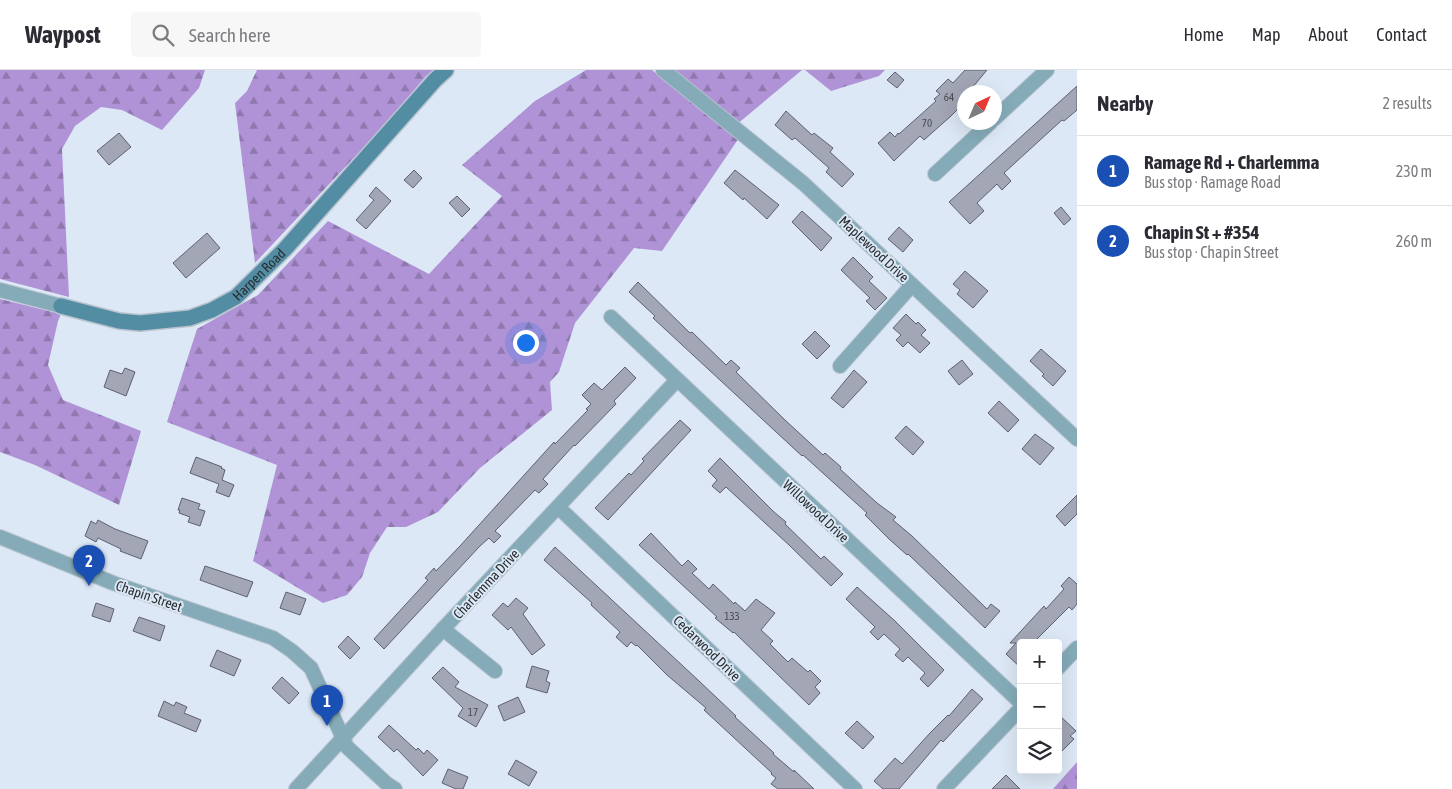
<!DOCTYPE html>
<meta charset="utf-8">
<style>
:root{--surface:#fff;--page:#f7f7f7;--text:#2b2b33;--muted:#7c7c81;--line:#e1e1e2;--accent:#c13136}
body{margin:0;font-family:"Asap Condensed",sans-serif;background:var(--page);color:var(--text)}
.controls{position:absolute;right:15px;bottom:15px;display:grid;overflow:hidden;border-radius:5px;box-shadow:0 5px 20px #0002}
.controls button{width:45px;height:45px;display:grid;place-items:center;padding:0;border:0;border-bottom:1px solid var(--line);background:var(--surface);color:var(--text);font:25px sans-serif}
.compass{position:absolute;left:957px;top:15px;width:45px;height:45px;border-radius:50%;background:var(--surface);box-shadow:0 5px 20px #0002;rotate:44deg}
.you{position:absolute;left:525px;top:272px;width:18px;height:18px;margin:-12px;border:4px solid #fff;border-radius:50%;background:#1a73e8;box-shadow:0 0 0 8px #1a73e833}
.badge{display:grid;place-items:center;width:32px;height:32px;border-radius:50%;background:var(--accent);color:#fff;font-size:16px;font-weight:700}
.pin{position:absolute;translate:-50% -41px;filter:drop-shadow(0 1px 2px #0008)}
.pin::after{content:'';position:absolute;top:26px;width:18px;height:15px;background:inherit;clip-path:polygon(0 0,100% 0,50% 100%)}
.list{margin:0;padding:0;list-style:none}
h2{display:flex;justify-content:space-between;align-items:center;height:65px;margin:0;padding:0 20px;font-size:21px}
h2 small{font-size:16px;font-weight:400;color:var(--muted)}
.list li{display:grid;grid-template-columns:32px 1fr auto;gap:15px;align-items:center;box-sizing:border-box;height:70px;padding:0 20px;border-top:1px solid var(--line)}
.list b{display:block;font-size:19px;white-space:nowrap}
.list p{margin:0;font-size:16px;white-space:nowrap;color:var(--muted)}
.list em{font-size:16px;font-style:normal;color:var(--muted)}
.icon{flex:none;width:28px;height:28px;fill:none;stroke:currentColor;stroke-width:2;stroke-linecap:round;stroke-linejoin:round}
.map{position:relative;flex:none;width:1077px;height:719px;overflow:hidden}
header{display:flex;align-items:center;gap:30px;box-sizing:border-box;height:70px;padding:0 25px;background:var(--surface);border-bottom:1px solid var(--line)}
header strong{font-size:24px}
nav{display:flex;gap:28px;margin-inline-start:auto;font-size:18px}
.search{width:350px;height:45px;background:var(--page);display:flex;align-items:center;gap:12px;box-sizing:border-box;padding:0 18px;border-radius:5px;color:var(--muted);font-size:19px}
main{display:flex}
aside{flex:1;background:var(--surface)}
.map>svg:first-child{display:block}
.forest{fill:url(#forest-firs)}
.building{fill:#a3a6b5;stroke:#5f616f}
.lines{fill:none;stroke-linecap:round;stroke-linejoin:round}
.street-casing{stroke:#b8c3ce;stroke-width:16}
.secondary-casing{stroke:#b8c3ce;stroke-width:18}
.street{stroke:#85abb9;stroke-width:14}
.secondary{stroke:#528da3;stroke-width:15}
.labels{text-anchor:middle;dominant-baseline:central;stroke-width:4;stroke-linejoin:round;paint-order:stroke}
.number-label{font-size:11px;fill:#484c53}
.street-label{font-size:14px;fill:#292e32;stroke:#dce8f5}
</style>
<header>
<strong>Waypost</strong>
<div class="search"><svg class="icon" aria-label="search" viewBox="0 0 24 24"><circle cx="10" cy="10" r="6"/><path d="M15 15l6 6"/></svg>Search here</div>
<nav><a>Home</a><a>Map</a><a>About</a><a>Contact</a></nav>
</header>
<main>
<div class="map">
<svg width="1077" height="719" viewBox="0 0 1077 719">
<defs>
<pattern id="forest-firs" width="22" height="20" patternUnits="userSpaceOnUse" patternTransform="scale(1.25)"><rect width="22" height="20" fill="#b092d6"/><path d="M5 1l3.5 6h-7zM16 11l3.5 6h-7z" fill="#8f78ae"/></pattern>
</defs>
<rect width="100%" height="100%" fill="#dce8f5"/>
<g class="forest">
<polygon points="0,0 205,0 199,18 162,60 122,40 101,37 75,56 62,79 69,227 0,209"/>
<polygon points="257,0 434,0 426,6 382,58 255,193 235,33 247,21"/>
<polygon points="586,0 652,0 739,68 662,181 634,178 575,253 559,302 550,312 552,340 480,398 438,442 406,457 387,457 370,483 362,507 347,525 323,533 253,491 277,395 167,352 197,259 258,225 328,151 429,204 502,126 462,95 535,31"/>
<polygon points="673,0 802,0 736,55"/>
<polygon points="805,0 885,0 879,6 831,21"/>
<polygon points="0,229 61,244 58,251 48,295 63,330 141,361 119,435 35,395 0,382"/>
<polygon points="1077,692 1077,719 1053,719"/>
</g>
<g class="building">
<polygon points="965,0 987,0 972,18 971,17 958,30 962,35 951,46 924,70 920,66 894,91 878,73 890,62 895,67 898,63 899,64 936,31 934,29 940,24 936,21 948,9 953,13"/>
<polygon points="895,2 904,10 897,18 887,10"/>
<polygon points="1077,16 1077,40 1064,51 1062,50 1004,103 1011,111 1002,120 997,114 977,133 984,141 970,154 949,132"/>
<polygon points="786,41 812,65 814,63 833,78 830,82 854,104 842,117 826,102 829,98 795,68 792,70 775,55"/>
<polygon points="119,63 131,77 109,95 97,81"/>
<polygon points="414,100 422,108 413,118 404,110"/>
<polygon points="735,100 779,135 767,149 744,128 743,130 724,113"/>
<polygon points="376,117 391,131 366,159 356,150 374,130 369,126"/>
<polygon points="457,126 470,139 462,147 449,133"/>
<polygon points="1061,137 1071,149 1064,155 1054,143"/>
<polygon points="802,141 832,168 821,181 792,152"/>
<polygon points="899,157 913,170 903,182 888,169"/>
<polygon points="207,163 220,178 186,208 173,193"/>
<polygon points="853,187 873,207 869,211 887,228 875,240 866,231 870,228 841,200"/>
<polygon points="965,201 988,221 973,238 957,224 960,220 953,214"/>
<polygon points="638,212 690,263 692,262 726,295 731,290 740,298 736,302 785,350 823,385 825,383 841,397 840,399 877,433 896,447 893,450 912,466 987,539 991,534 1000,541 985,558 908,484 907,485 889,469 865,445 867,443 803,385 802,386 653,248 655,246 629,222"/>
<polygon points="906,244 916,254 918,252 926,260 921,265 930,273 920,283 908,272 903,277 896,270 901,265 893,258"/>
<polygon points="815,261 830,276 817,289 802,274"/>
<polygon points="1041,279 1066,301 1053,316 1042,306 1044,304 1030,291"/>
<polygon points="962,290 973,304 959,315 948,301"/>
<polygon points="625,297 636,308 614,331 616,334 575,376 574,375 543,409 548,414 539,423 535,420 495,461 501,466 494,473 489,468 480,476 384,579 374,569 428,510 425,508 434,498 436,501 460,476 554,372 555,374 588,340 586,339 591,334 582,325 594,313 602,320"/>
<polygon points="125,298 135,302 126,326 104,317 110,300 122,304"/>
<polygon points="854,300 867,312 843,338 831,328"/>
<polygon points="999,331 1019,350 1008,362 988,343"/>
<polygon points="680,350 691,360 608,450 595,438 629,403 631,405 644,391 642,389"/>
<polygon points="906,356 924,372 913,385 895,368"/>
<polygon points="1035,364 1054,378 1040,395 1022,379"/>
<polygon points="196,387 222,397 221,398 225,400 222,410 234,415 229,427 216,422 219,414 190,403"/>
<polygon points="720,388 774,442 786,452 785,454 821,489 824,486 843,504 831,516 789,475 726,417 720,423 712,416 717,410 708,401"/>
<polygon points="1077,425 1077,444 1065,456 1056,446"/>
<polygon points="182,428 200,434 198,439 205,441 200,456 188,452 190,447 179,443 180,440 178,440"/>
<polygon points="98,450 115,459 148,471 141,489 120,481 121,479 98,468 96,472 85,466 91,451 96,454"/>
<polygon points="651,463 682,496 688,490 697,499 692,503 709,519 713,514 734,534 735,532 745,541 756,529 775,543 761,560 773,571 770,574 788,592 792,588 808,602 810,600 821,611 815,617 820,623 809,635 734,562 733,563 715,548 717,547 639,475"/>
<polygon points="555,477 698,610 736,646 735,647 774,683 773,684 794,702 794,700 814,719 778,719 771,714 776,708 771,704 772,703 704,640 706,638 667,605 637,575 636,576 631,572 627,577 616,567 620,562 591,535 592,533 544,490"/>
<polygon points="205,496 253,512 247,527 200,510"/>
<polygon points="1069,507 1077,514 1077,534 1072,540 1069,537 1033,573 1021,573 1021,598 1006,584 1016,573 1010,573 1044,536 1046,539 1064,519 1061,516"/>
<polygon points="857,517 895,551 944,600 928,617 920,609 925,603 908,587 903,592 895,585 900,579 884,564 878,570 870,562 875,557 846,529"/>
<polygon points="286,522 306,529 300,545 280,538"/>
<polygon points="516,528 528,538 523,544 545,575 532,585 511,557 508,560 492,545 503,533 508,537"/>
<polygon points="96,533 114,539 110,552 92,546"/>
<polygon points="139,547 165,556 160,571 133,561"/>
<polygon points="348,566 360,578 350,589 338,577"/>
<polygon points="217,580 241,590 234,606 210,596"/>
<polygon points="532,596 549,601 546,611 550,613 547,623 526,617"/>
<polygon points="443,597 459,612 455,617 488,635 476,657 458,646 463,638 432,608"/>
<polygon points="282,607 299,623 289,634 272,618"/>
<polygon points="972,619 983,629 943,672 941,670 899,719 883,719 874,711 895,688 902,694 930,663 948,645 949,646"/>
<polygon points="518,627 525,642 504,651 498,636"/>
<polygon points="164,631 174,636 176,632 187,637 184,643 201,650 196,662 158,646"/>
<polygon points="1058,644 1076,661 1070,666 1074,669 1058,685"/>
<polygon points="857,651 874,667 863,679 845,663"/>
<polygon points="389,655 416,680 418,678 424,684 427,680 438,690 423,706 397,679 394,682 378,667"/>
<polygon points="516,690 537,702 529,716 508,704"/>
<polygon points="448,699 468,707 463,719 456,719 442,713"/>
<polygon points="1006,705 1020,719 992,719"/>
</g>
<g class="lines">
<defs>
<g id="street">
<polyline points="663,0 803,113 1077,369"/>
<polyline points="994,49 1047,0"/>
<polyline points="935,104 991,52"/>
<polyline points="0,220 61,236"/>
<polyline points="611,247 1021,633"/>
<polyline points="840,296 912,215"/>
<polyline points="558,437 855,719"/>
<polyline points="0,467 113,513 273,568 292,581 311,598 347,677 387,714 395,719"/>
<polyline points="443,559 495,601"/>
<polyline points="1058,598 1077,578"/>
<polyline points="296,719 443,559 677,310"/>
<polyline points="944,719 1021,638"/>
</g>
<g id="secondary">
<path id="s1" d="M61 236 119 251 140 253 190 248 212 240 236 227 285 179 435 10 446 0"/>
</g>
</defs>
<use href="#street" class="street-casing"/>
<use href="#secondary" class="secondary-casing"/>
<use href="#street" class="street"/>
<use href="#secondary" class="secondary"/>
</g>
<g class="labels">
<g class="number-label">
<text x="949" y="27">64</text>
<text x="927" y="53">70</text>
<text x="732" y="546">133</text>
<text x="473" y="642">17</text>
</g>
<g class="street-label">
<text transform="translate(874 179) rotate(43)">Maplewood Drive</text>
<text stroke="none"><textPath href="#s1" startOffset="214">Harpen Road</textPath></text>
<text transform="translate(816 441) rotate(43)">Willowood Drive</text>
<text transform="translate(486 514) rotate(-47)">Charlemma Drive</text>
<text transform="translate(149 526) rotate(19)">Chapin Street</text>
<text transform="translate(707 578) rotate(44)">Cedarwood Drive</text>
</g>
</g>
</svg>
<div class="controls">
<button>+</button>
<button>−</button>
<button><svg class="icon" aria-label="layers" viewBox="0 0 24 24"><path d="M12 4l9 5-9 5-9-5zM3 14l9 5 9-5"/></svg></button>
</div>
<svg class="compass" viewBox="-18 -18 36 36"><path d="M0-13l5 13h-10z" fill="#e53935"/><path d="M0 13l5-13h-10z" fill="#7c7c81"/></svg>
<div class="you"></div>
<div class="pin badge" style="left:327px;top:656px;background:#1a4fb4">1</div>
<div class="pin badge" style="left:89px;top:516px;background:#1a4fb4">2</div>
</div>
<aside>
<h2>Nearby<small>2 results</small></h2>
<ul class="list">
<li><span class="badge" style="background:#1a4fb4">1</span><div><b>Ramage Rd + Charlemma</b><p>Bus stop · Ramage Road</p></div><em>230 m</em></li>
<li><span class="badge" style="background:#1a4fb4">2</span><div><b>Chapin St + #354</b><p>Bus stop · Chapin Street</p></div><em>260 m</em></li>
</ul>
</aside>
</main>
